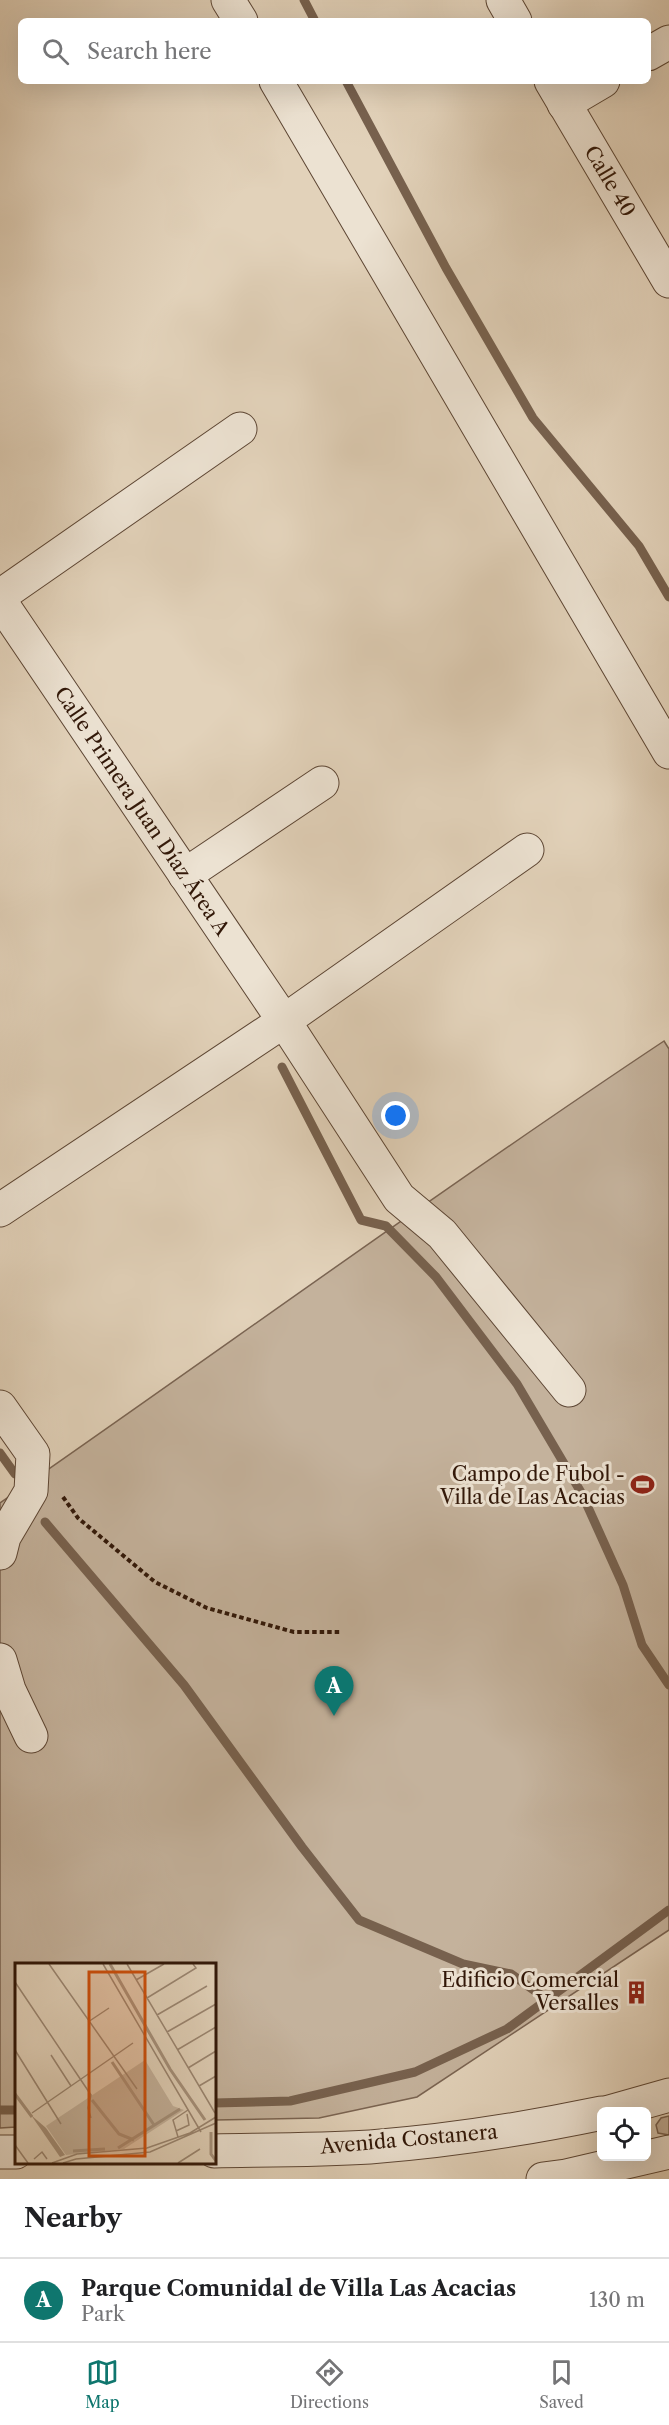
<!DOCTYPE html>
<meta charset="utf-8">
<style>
:root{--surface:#fff;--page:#f2f2f2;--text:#202124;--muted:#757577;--line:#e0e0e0;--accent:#0f766e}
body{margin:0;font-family:"Libre Caslon Text",serif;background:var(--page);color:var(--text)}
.controls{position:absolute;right:18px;bottom:18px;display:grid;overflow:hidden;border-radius:9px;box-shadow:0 6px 24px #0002}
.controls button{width:54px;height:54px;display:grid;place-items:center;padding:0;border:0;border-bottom:2px solid var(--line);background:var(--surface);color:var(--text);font:30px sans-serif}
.you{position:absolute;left:396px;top:1116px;width:21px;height:21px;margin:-15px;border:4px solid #fff;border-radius:50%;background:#1a73e8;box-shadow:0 0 0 9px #1a73e833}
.badge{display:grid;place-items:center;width:39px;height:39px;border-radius:50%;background:var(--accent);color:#fff;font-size:20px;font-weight:700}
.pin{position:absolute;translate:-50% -50px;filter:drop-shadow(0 2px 3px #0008)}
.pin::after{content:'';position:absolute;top:32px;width:21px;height:18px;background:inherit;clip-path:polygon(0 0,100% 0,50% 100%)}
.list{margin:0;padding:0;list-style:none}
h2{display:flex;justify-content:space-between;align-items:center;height:78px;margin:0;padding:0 24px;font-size:26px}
h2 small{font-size:20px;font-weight:400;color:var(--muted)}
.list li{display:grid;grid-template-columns:39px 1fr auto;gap:18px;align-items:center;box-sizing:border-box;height:84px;padding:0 24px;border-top:2px solid var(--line)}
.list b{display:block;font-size:22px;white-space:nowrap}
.list p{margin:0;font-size:20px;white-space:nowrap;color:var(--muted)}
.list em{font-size:20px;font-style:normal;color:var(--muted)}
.icon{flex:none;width:33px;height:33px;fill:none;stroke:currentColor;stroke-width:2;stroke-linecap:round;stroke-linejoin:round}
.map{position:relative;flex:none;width:669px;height:2179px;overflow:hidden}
.search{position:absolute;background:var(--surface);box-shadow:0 6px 24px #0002;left:18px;right:18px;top:18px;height:66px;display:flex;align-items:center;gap:15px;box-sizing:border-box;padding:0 21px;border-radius:9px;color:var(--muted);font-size:22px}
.sheet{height:162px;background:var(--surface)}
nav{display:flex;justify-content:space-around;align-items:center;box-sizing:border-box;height:84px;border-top:2px solid var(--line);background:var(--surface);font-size:16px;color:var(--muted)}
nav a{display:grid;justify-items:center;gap:3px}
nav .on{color:var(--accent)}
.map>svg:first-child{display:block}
.green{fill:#c4b29c;stroke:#7a6452;stroke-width:1.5}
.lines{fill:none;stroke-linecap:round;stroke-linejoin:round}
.stream{stroke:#77614e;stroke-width:9}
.minor-casing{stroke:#5d4634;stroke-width:35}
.path{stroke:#311708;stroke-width:4;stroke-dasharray:4.5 3;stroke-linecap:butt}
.minor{stroke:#ece2d2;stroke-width:33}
.labels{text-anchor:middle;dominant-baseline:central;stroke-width:6;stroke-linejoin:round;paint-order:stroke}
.street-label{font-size:20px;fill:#311708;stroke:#ece2d2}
.poi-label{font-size:20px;fill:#311708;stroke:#ece2d2;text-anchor:end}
.inset-river{fill:none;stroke:#a6927d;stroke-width:3}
.inset-road{fill:none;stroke:#9b8773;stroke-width:1.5}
.view{fill:#cd4f0b;fill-opacity:0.15;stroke:#cd4f0b;stroke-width:3}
.inset-edge{fill:none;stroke:#311708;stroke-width:3}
</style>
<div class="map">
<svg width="669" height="2179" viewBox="0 0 669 2179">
<rect width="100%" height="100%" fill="#e2d2ba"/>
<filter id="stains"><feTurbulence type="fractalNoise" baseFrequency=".00333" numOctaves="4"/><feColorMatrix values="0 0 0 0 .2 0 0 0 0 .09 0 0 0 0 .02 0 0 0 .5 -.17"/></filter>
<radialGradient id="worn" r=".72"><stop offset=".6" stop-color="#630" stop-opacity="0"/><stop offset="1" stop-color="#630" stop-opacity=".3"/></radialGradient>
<g class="green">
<path d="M664 1041 669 1049V1930L417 2097 319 2118 215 2120 214 1964H16V2127L0 2128V1503C222 1349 440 1190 664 1041Z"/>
<polygon points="669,2116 669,2135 658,2133 656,2125 661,2118"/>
</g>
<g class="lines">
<g class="stream">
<polyline points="304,0 315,21"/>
<polyline points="346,81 446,268 533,418 639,546 669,597"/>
<polyline points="282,1067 361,1220 386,1226 436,1277 517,1384 582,1494 623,1585 642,1645 669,1685"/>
<polyline points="0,1453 15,1474"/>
<polyline points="45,1522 184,1685 302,1847 359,1920 463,1964 511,1974 548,2000"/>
<polyline points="214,2103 290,2101 415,2072 507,2029 669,1910"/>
<polyline points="0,2110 16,2110"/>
</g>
<defs>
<g id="minor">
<polyline points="228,0 241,21"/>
<polyline points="503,0 515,21"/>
<polyline points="648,54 669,42"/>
<polyline points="276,81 669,752"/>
<polyline points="551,81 669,281"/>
<polyline points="564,104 603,81"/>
<polyline points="0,596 240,429"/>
<polyline points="0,601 284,1021 399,1198 442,1234 569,1390"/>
<polyline points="185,875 322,783"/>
<polyline points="0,1210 284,1021 527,850"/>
<polyline points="0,1407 33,1454 31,1491 4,1537 0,1553"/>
<polyline points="0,1660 9,1690 31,1736"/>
<polyline points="609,2112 669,2095"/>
<path d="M214 2151C266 2150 319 2150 370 2147 448 2141 525 2129 602 2113"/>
<polyline points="0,2152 16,2152"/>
<polyline points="543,2179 566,2176 669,2152"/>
</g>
</defs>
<use href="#minor" class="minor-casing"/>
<polyline class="path" points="63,1497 78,1518 155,1582 207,1608 294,1632 341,1632"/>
<use href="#minor" class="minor"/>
</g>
<defs>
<symbol id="stadium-bare" viewBox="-9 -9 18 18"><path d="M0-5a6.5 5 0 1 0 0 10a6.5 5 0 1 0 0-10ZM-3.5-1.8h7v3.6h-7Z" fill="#8f2418" stroke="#ece2d2" stroke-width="2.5" paint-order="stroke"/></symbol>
<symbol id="building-bare" viewBox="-9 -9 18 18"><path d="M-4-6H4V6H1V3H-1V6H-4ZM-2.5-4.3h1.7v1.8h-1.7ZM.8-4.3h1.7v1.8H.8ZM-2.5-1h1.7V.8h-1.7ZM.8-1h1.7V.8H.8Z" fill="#8f2418" stroke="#ece2d2" stroke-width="2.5" paint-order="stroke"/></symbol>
</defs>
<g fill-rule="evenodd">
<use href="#stadium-bare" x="626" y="1468" width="33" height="33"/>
<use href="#building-bare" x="620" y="1976" width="33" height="33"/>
</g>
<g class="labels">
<g class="street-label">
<text transform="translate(610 181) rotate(59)">Calle 40</text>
<text transform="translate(142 811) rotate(56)">Calle Primera Juan Díaz Área A</text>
<text transform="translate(409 2139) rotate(-5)">Avenida Costanera</text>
</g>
<g class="poi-label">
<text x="625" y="1474">Campo de Fubol -<tspan x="625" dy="23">Villa de Las Acacias</tspan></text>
<text x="619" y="1980">Edificio Comercial<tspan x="619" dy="23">Versalles</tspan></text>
</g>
</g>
<g transform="translate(15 1963)">
<rect width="201" height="201" fill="#e2d2ba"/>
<path d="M130 97 158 143 169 147 109 186 51 192 31 163Z" fill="#c4b29c"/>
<path d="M16 152 31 165 50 192 45 194Z" fill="#a6927d"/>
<path class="inset-river" d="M95 1 155 106 190 157M97 99 139 162M0 131 17 154M77 137 104 171 119 177M196 169V191L201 198M103 185 165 146M58 188 90 186"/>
<path class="inset-road" d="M34 1 122 126M88 1 186 169M112 1 200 150M121 17 149 1M0 19 76 132 73 145 76 155M132 35 181 5 178 1M142 52 192 23M73 59 94 45M152 69 201 41M0 87 46 161M162 87 201 64M36 92 56 123M173 105 201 88M184 123 201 113M17 150 118 80M161 168 174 162 172 151M163 174 158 157 173 147M0 182 13 200M19 196 27 189 32 196M37 200 62 191 132 185 175 170 201 154M48 200 61 196 135 189 201 160M163 200 185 186"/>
<path class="view" d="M74 9H130V193H74Z"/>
<rect width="201" height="201" class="inset-edge"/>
</g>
<rect width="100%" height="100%" filter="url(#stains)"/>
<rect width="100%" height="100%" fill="url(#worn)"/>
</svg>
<div class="controls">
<button><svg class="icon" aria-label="locate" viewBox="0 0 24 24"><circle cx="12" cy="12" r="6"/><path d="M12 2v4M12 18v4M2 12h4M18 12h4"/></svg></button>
</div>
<div class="you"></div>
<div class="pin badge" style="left:334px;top:1716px">A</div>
<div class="search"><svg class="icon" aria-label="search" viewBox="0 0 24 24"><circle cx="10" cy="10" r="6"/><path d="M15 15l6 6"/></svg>Search here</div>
</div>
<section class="sheet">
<h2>Nearby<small></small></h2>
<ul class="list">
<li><span class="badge">A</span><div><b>Parque Comunidal de Villa Las Acacias</b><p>Park</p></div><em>130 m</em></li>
</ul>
</section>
<nav>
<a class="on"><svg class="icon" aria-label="map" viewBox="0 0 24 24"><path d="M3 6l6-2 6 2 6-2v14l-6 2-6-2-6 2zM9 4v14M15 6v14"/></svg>Map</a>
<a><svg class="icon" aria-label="directions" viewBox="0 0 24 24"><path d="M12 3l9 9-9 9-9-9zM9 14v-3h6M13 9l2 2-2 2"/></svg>Directions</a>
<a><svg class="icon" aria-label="saved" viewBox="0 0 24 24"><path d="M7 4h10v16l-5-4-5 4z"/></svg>Saved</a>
</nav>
